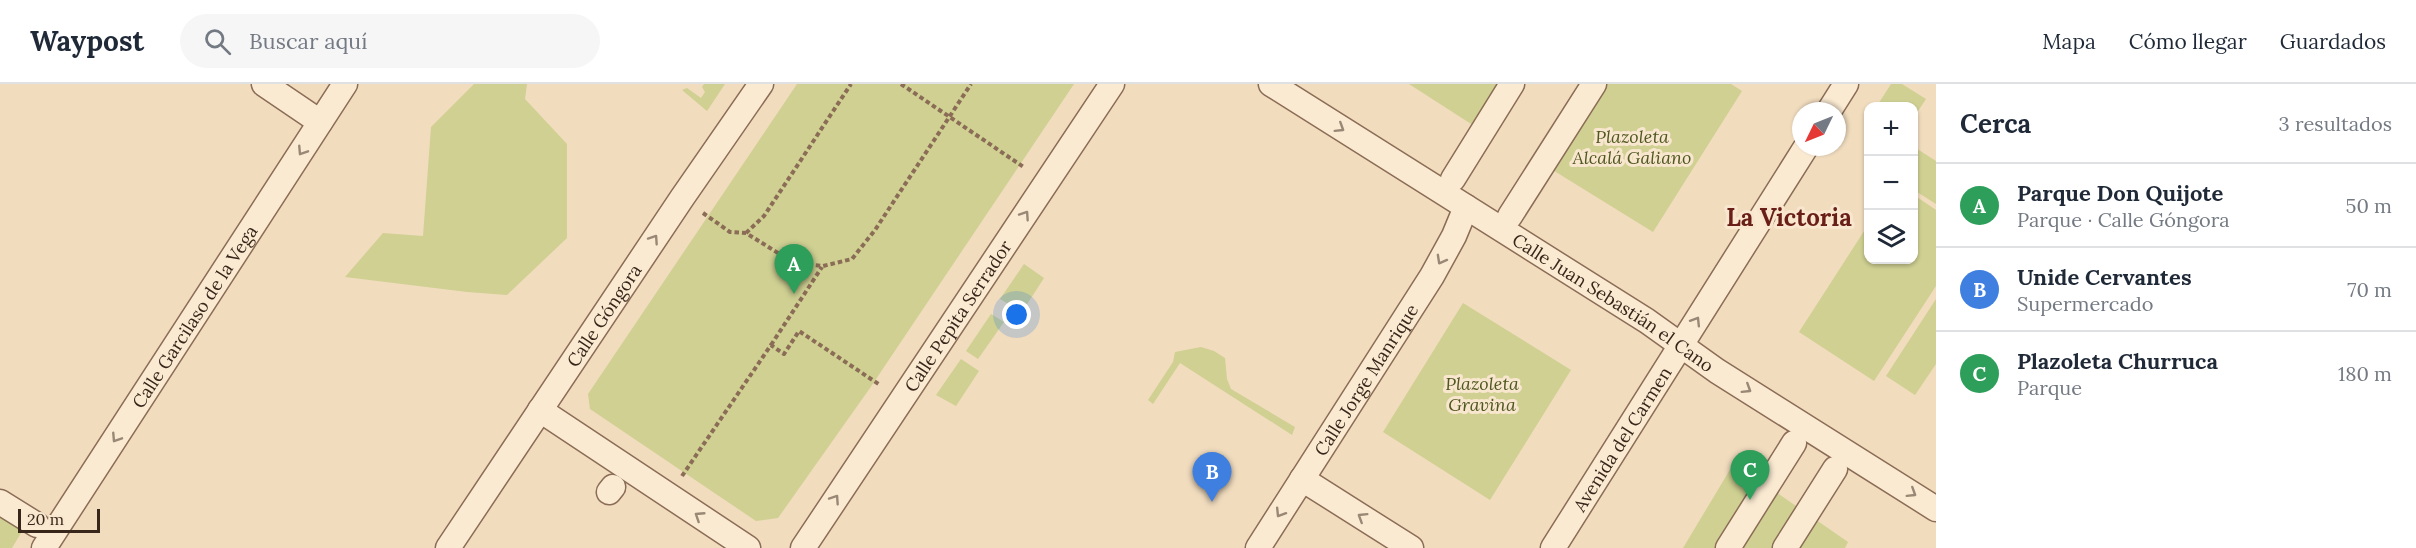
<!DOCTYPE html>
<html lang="es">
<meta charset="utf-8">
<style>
:root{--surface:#fff;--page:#f6f6f7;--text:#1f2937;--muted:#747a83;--line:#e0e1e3;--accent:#9e2130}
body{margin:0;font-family:Lora,serif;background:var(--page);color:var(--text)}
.controls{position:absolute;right:18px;top:18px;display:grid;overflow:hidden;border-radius:12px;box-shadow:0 2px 4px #0004}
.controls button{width:54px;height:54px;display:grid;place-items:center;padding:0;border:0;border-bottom:2px solid var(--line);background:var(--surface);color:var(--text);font:30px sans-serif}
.compass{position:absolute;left:1792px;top:18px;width:54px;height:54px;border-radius:50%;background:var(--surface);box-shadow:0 2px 4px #0004;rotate:227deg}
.scale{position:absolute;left:18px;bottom:15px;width:82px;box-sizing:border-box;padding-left:6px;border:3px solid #39261b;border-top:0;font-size:16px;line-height:21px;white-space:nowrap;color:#39261b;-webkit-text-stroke:4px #f8e7ce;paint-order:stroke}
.you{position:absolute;left:1017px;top:231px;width:21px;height:21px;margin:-15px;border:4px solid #fff;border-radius:50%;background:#1a73e8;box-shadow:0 0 0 9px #1a73e833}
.badge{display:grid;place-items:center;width:39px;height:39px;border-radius:50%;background:var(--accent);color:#fff;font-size:20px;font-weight:700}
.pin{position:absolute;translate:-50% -50px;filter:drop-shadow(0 2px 3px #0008)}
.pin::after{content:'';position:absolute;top:32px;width:21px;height:18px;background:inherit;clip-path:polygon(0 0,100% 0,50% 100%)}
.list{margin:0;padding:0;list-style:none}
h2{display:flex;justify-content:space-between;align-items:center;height:78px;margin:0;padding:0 24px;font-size:26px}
h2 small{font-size:20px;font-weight:400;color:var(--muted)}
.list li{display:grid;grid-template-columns:39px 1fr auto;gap:18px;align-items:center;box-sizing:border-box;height:84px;padding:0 24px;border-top:2px solid var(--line)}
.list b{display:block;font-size:22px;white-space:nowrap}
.list p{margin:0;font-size:20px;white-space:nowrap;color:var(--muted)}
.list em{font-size:20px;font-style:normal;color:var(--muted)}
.icon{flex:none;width:33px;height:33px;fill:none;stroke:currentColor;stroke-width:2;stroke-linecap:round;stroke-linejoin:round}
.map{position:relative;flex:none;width:1936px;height:464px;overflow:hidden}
header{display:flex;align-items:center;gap:36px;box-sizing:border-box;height:84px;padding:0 30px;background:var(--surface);border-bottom:2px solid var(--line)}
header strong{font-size:28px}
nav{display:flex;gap:33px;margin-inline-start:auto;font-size:21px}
.search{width:420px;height:54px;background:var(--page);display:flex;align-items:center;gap:15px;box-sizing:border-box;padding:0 21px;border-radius:33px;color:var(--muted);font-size:22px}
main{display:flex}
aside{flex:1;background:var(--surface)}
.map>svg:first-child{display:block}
.green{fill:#cfd092}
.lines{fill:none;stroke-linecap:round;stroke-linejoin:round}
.street-casing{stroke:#8b6c56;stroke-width:27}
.path{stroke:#8b6c56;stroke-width:4;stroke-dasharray:4.5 3;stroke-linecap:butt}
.street{stroke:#fbead2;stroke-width:24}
.oneway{stroke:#9a8876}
.labels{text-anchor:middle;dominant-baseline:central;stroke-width:6;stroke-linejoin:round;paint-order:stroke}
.park-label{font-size:18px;font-style:italic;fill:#4f5720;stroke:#f8e7ce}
.street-label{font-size:18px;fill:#39261b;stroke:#f8e7ce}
.district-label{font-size:24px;font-weight:bold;fill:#691f17;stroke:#f8e7ce}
</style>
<header>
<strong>Waypost</strong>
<div class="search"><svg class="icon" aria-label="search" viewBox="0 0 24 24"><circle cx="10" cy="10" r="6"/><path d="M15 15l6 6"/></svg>Buscar aquí</div>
<nav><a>Mapa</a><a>Cómo llegar</a><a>Guardados</a></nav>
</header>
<main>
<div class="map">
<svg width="1936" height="464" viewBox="0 0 1936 464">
<rect width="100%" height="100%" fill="#f1dcbe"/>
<g class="green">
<polygon points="474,0 527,0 525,15 567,60 567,154 507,211 467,208 345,193 383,149 423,152 431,43"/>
<polygon points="704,0 725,0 707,27 682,6 687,4 701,14 705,8 702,3"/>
<polygon points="797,0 1074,0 870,304 778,434 756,437 590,325 588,310"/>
<polygon points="1409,0 1512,0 1482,47"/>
<polygon points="1594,0 1731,0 1742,7 1653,148 1543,80"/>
<polygon points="1891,0 1902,0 1926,15 1914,33 1914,22 1877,22"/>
<polygon points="1914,63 1936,77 1936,120 1914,106"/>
<polygon points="1914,111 1936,126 1936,202 1874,297 1799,248 1868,141 1868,176 1914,176"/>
<polygon points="1024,180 1044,194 1022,228 1000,215"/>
<polygon points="1936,215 1936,280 1915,311 1886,292"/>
<polygon points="1463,219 1571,286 1490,416 1383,348"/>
<polygon points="991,230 1004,238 978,275 966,267"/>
<polygon points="1201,263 1214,267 1225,274 1227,295 1231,305 1295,343 1292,351 1180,279 1153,320 1148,316 1173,278 1175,268"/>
<polygon points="961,275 979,287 956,322 936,311"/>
<polygon points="1734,379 1848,458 1845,464 1683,464"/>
<polygon points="0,429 24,444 12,464 0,464"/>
</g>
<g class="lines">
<defs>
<g id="street">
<polyline points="264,0 320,38"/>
<path id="s1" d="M1271 0 1647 237 1717 287 1936 425"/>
<polyline points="1829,27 1846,0"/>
<polyline points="1453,95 1512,0"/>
<polyline points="1510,132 1594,0"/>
<polyline points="540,326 748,464"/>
<polyline points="1302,395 1411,464"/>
<polyline points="609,408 613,403"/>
<polyline points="0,418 37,441"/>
<path id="s2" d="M44 464 345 0"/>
<path id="s3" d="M448 464 682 114 761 0"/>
<path id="s4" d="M803 464 1112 0"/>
<path id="s5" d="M1258 464 1432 192 1454 152 1466 123"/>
<path id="s6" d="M1553 464 1806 63"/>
<polyline points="1728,464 1794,359"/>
<polyline points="1785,464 1835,385"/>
</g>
</defs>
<use href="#street" class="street-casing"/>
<g class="path">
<polyline points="901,0 1025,84"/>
<polyline points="703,129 730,148 746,149 794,179 823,182 852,175 875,146 971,0"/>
<polyline points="746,149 764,132 851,0"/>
<polyline points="771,261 822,183"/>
<polyline points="682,392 771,261 784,270 799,247 880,301"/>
</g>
<use href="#street" class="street"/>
</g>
<defs><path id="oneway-chevron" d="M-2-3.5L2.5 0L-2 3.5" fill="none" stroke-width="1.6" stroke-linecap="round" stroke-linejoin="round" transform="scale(1.5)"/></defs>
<g class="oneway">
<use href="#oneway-chevron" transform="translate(1340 44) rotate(32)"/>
<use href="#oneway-chevron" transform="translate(302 67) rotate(123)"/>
<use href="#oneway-chevron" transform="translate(1025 131) rotate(-56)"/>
<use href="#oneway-chevron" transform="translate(654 155) rotate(-56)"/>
<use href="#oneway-chevron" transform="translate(1441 176) rotate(119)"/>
<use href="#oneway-chevron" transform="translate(1696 237) rotate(-58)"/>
<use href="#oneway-chevron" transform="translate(1747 305) rotate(32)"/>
<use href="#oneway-chevron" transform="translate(116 354) rotate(123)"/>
<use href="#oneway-chevron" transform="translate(1912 409) rotate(32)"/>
<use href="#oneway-chevron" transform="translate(835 415) rotate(-56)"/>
<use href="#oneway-chevron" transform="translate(1280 429) rotate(122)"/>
<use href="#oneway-chevron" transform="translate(699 432) rotate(-147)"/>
<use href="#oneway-chevron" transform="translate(1362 433) rotate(-148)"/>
</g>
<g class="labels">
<g class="park-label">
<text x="1632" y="52">Plazoleta<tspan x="1632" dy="21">Alcalá Galiano</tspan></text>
<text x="1482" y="299">Plazoleta<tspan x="1482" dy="21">Gravina</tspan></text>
</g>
<g class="street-label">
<text stroke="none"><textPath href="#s1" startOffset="406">Calle Juan Sebastián el Cano</textPath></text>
<text stroke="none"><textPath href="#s3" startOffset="280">Calle Góngora</textPath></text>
<text stroke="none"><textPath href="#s2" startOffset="276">Calle Garcilaso de la Vega</textPath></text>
<text stroke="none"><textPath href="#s4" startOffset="279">Calle Pepita Serrador</textPath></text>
<text stroke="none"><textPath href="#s5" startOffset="200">Calle Jorge Manrique</textPath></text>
<text stroke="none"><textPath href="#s6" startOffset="129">Avenida del Carmen</textPath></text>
</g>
<g class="district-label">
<text x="1789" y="133">La Victoria</text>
</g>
</g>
</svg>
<div class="controls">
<button>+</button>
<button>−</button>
<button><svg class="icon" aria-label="layers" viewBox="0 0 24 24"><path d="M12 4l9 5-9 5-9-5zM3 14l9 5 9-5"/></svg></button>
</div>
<svg class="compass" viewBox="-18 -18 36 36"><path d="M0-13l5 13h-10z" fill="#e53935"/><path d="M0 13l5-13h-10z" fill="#747a83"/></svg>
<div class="scale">20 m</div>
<div class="you"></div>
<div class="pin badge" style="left:794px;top:210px;background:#2e9e5b">A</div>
<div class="pin badge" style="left:1212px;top:418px;background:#3f7fe0">B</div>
<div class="pin badge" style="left:1750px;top:416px;background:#2e9e5b">C</div>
</div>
<aside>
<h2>Cerca<small>3 resultados</small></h2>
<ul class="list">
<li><span class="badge" style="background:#2e9e5b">A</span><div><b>Parque Don Quijote</b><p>Parque · Calle Góngora</p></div><em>50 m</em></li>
<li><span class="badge" style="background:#3f7fe0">B</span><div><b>Unide Cervantes</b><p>Supermercado</p></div><em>70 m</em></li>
<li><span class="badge" style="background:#2e9e5b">C</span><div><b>Plazoleta Churruca</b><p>Parque</p></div><em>180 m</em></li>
</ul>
</aside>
</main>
